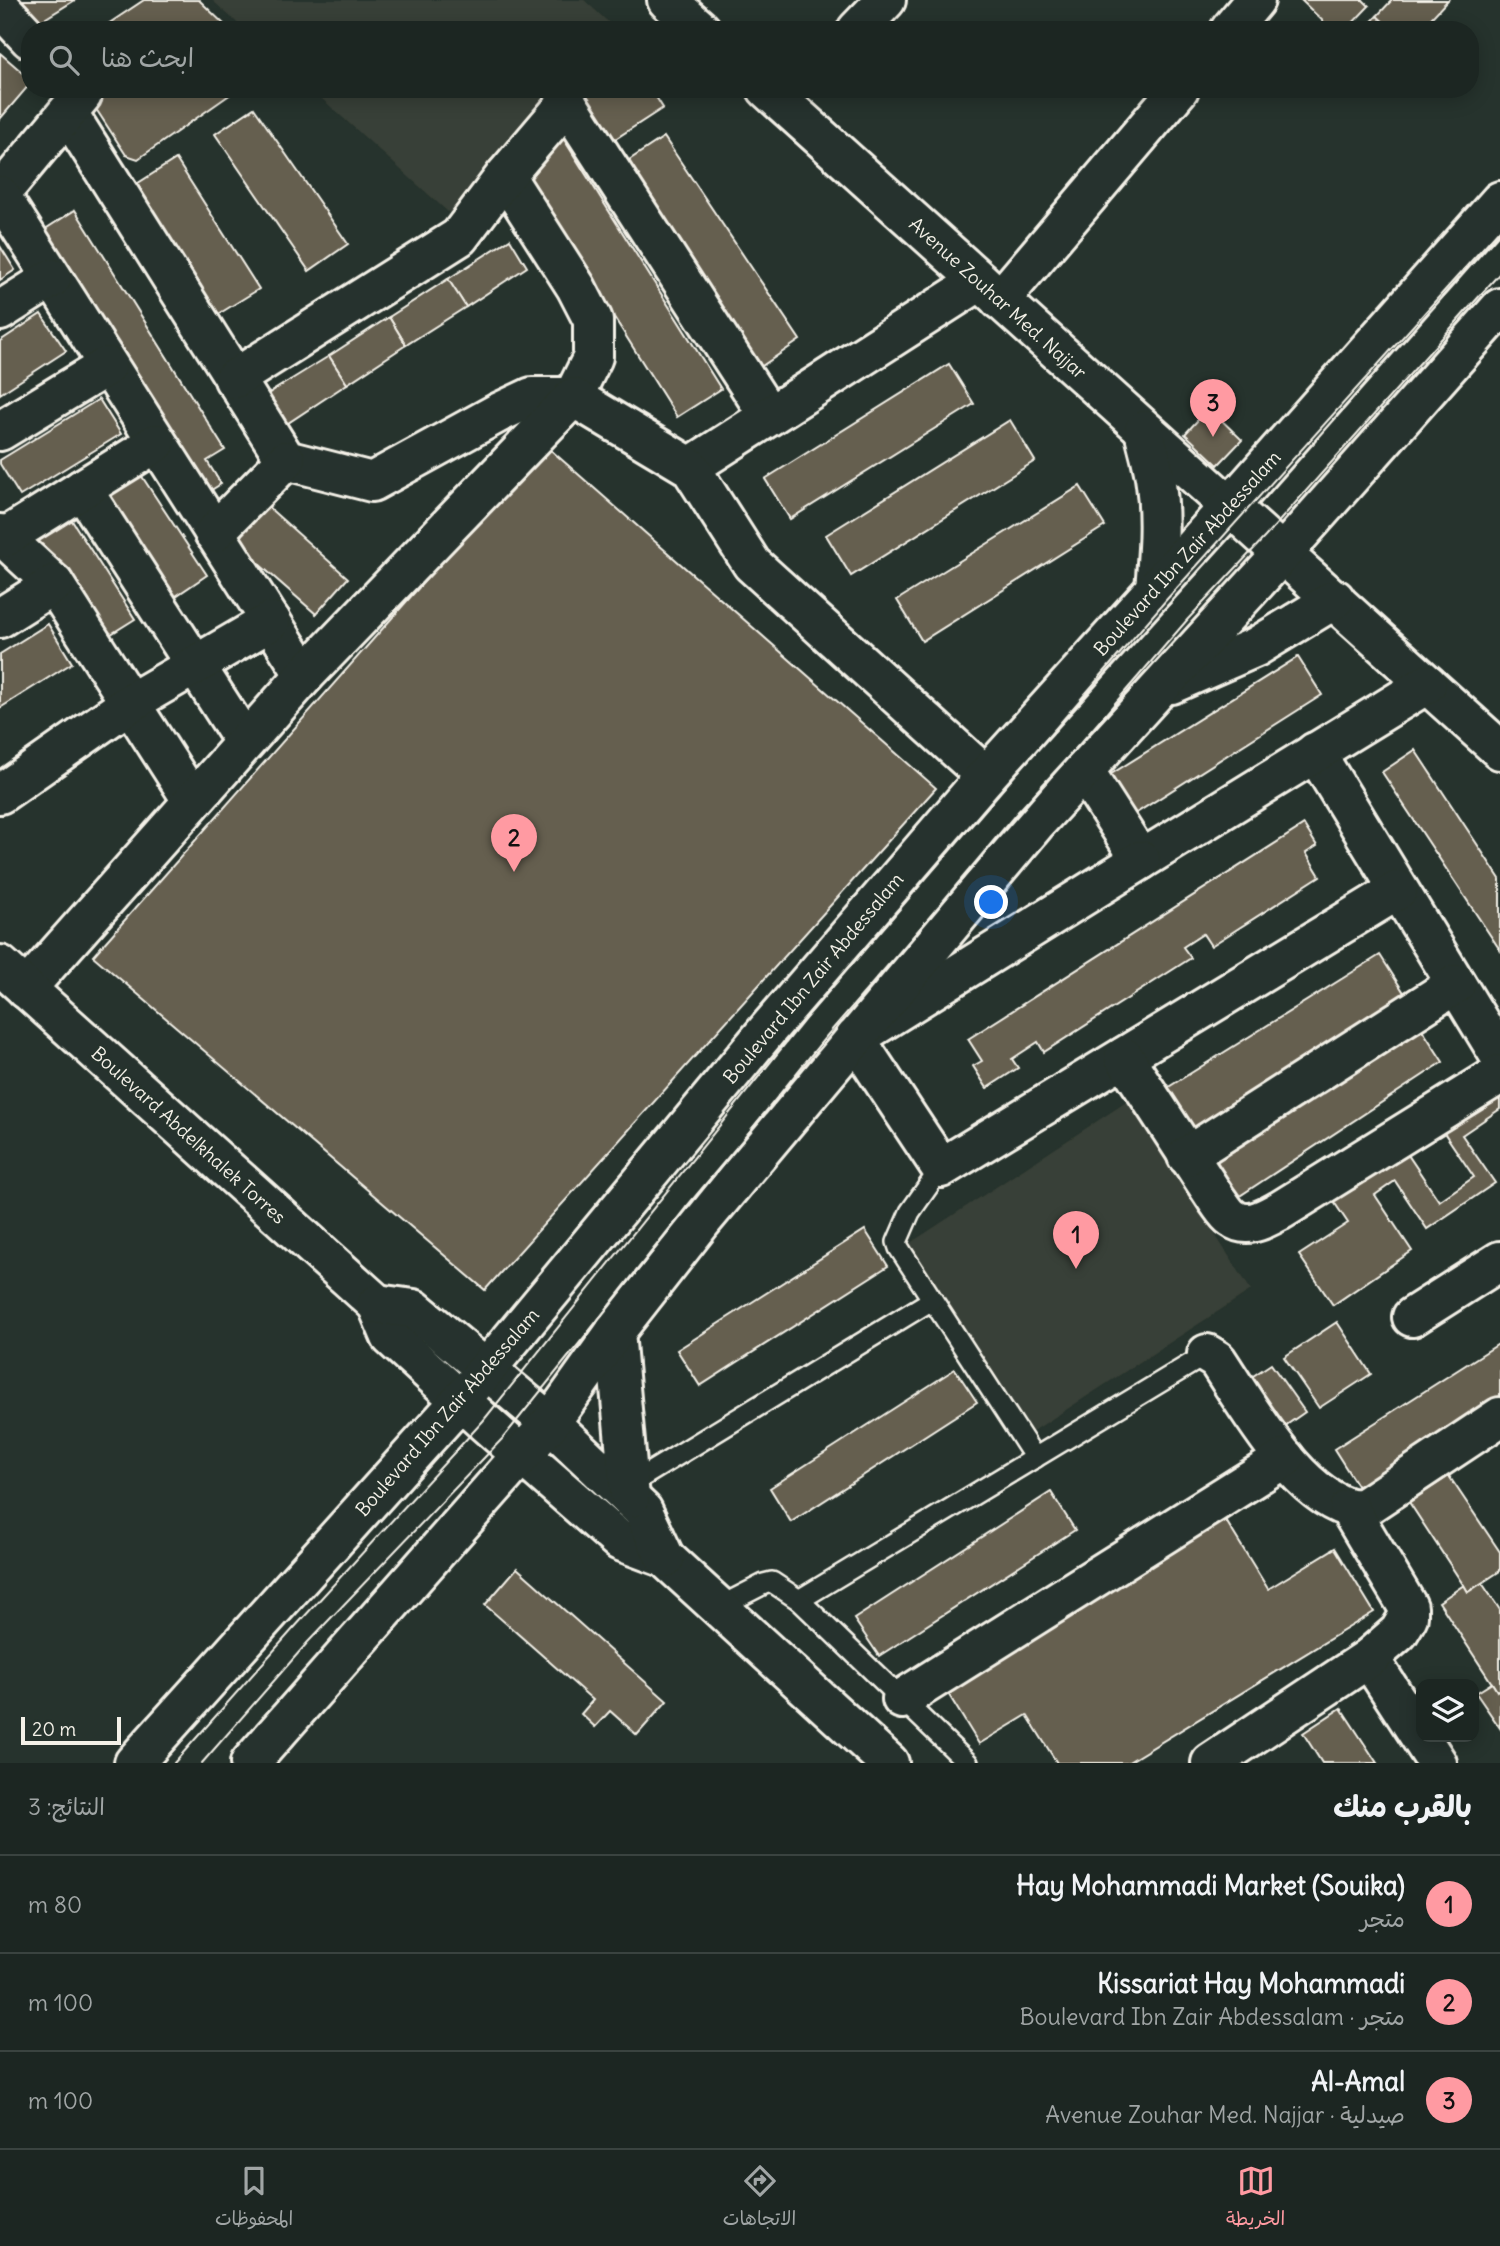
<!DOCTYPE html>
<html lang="ar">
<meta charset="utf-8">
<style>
:root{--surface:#1c2622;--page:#29322f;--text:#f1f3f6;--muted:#a0a5a5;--line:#3a4340;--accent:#ff9aa2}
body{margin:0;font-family:Delius,"Playpen Sans Arabic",sans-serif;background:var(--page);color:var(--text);direction:rtl}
.controls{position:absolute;right:21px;bottom:21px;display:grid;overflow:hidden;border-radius:14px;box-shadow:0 4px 18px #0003}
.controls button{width:63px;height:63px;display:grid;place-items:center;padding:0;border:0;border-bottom:2px solid var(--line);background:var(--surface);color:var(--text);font:35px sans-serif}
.scale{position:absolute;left:21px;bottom:18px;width:100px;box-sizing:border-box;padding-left:7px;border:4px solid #f4f1e8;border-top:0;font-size:19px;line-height:24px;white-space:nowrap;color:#f4f1e8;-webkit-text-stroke:5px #26332d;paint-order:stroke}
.you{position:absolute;left:992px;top:903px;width:24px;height:24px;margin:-18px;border:5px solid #fff;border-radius:50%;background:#1a73e8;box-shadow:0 0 0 10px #1a73e833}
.badge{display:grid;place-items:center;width:46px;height:46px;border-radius:50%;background:var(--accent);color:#111;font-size:23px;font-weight:700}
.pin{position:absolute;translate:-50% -58px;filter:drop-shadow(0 2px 4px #0008)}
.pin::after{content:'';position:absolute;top:37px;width:24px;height:21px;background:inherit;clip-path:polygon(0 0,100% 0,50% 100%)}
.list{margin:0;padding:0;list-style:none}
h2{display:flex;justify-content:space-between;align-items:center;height:91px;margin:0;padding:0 28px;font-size:30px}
h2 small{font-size:23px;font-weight:400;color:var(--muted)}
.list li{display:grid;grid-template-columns:46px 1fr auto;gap:21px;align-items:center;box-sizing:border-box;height:98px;padding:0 28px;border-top:2px solid var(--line)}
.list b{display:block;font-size:26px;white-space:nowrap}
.list p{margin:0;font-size:23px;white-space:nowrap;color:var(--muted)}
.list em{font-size:23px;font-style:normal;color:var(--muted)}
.icon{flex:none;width:38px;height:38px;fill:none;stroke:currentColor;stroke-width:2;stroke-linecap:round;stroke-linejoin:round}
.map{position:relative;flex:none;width:1500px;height:1763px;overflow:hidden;direction:ltr}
.search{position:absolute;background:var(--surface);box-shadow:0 4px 18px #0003;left:21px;right:21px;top:21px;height:77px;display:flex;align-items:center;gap:18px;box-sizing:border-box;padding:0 24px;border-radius:28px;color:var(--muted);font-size:26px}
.sheet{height:385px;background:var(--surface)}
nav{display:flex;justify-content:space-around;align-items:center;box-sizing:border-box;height:98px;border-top:2px solid var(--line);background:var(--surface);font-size:19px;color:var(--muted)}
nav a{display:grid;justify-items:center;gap:4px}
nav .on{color:var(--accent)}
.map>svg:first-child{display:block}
.built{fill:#394037}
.building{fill:#655e4f;stroke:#f4f1e8;stroke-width:2}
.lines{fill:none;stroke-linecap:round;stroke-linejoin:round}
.lane-casing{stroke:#f4f1e8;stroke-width:24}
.street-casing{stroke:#f4f1e8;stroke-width:44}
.secondary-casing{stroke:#f4f1e8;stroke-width:44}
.lane{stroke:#26332d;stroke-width:19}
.street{stroke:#26332d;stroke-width:38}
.secondary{stroke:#26332d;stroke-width:38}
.tram{stroke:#f4f1e8;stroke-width:2}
.labels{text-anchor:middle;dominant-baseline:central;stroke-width:5;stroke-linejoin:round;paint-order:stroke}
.street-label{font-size:19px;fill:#f4f1e8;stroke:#26332d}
</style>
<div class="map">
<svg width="1500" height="1763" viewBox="0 0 1500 1763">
<rect width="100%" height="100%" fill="#26332d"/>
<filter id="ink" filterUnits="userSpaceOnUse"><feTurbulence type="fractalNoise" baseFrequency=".0143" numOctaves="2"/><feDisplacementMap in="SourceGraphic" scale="14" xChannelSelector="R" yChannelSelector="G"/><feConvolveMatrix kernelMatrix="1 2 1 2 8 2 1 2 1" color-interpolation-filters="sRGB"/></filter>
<g filter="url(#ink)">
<g class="built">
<polygon points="212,0 584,0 617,30 245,30"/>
<polygon points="311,89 574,89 457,220"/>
<polygon points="1128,1101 1251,1290 1024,1437 901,1249"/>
</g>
<g class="building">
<polygon points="18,0 75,0 33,26"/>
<polygon points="144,0 199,0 230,30 99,30"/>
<polygon points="1301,0 1363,0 1369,6 1346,30 1332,30"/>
<polygon points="1392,0 1448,0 1420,30 1392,30 1377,16"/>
<polygon points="1377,16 1392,30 1364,30"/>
<polygon points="0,53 30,79 30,84 0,119"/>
<polygon points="83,89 238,89 138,159 126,155"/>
<polygon points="583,89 651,89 663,108 612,141 580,91"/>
<polygon points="254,108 348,244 309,271 215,134"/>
<polygon points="664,137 800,340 759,368 623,164"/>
<polygon points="563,138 721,389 677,417 518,165"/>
<polygon points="176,159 259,289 217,315 135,185"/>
<polygon points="75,210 225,450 207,461 221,484 200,497 36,235"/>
<polygon points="510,239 527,267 466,307 448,279"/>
<polygon points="0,246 15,270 0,280"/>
<polygon points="448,279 466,307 406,345 389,317"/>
<polygon points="41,314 66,351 0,394 0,341"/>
<polygon points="389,317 406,345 347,384 329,356"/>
<polygon points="329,356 347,384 285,425 266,395"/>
<polygon points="949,364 974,404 790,519 765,479"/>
<polygon points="99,399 121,434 20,496 0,464 0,460"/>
<polygon points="1209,408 1242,440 1218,465 1185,434"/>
<polygon points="1010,420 1035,461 851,576 826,535"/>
<polygon points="545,445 936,788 485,1290 93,956"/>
<polygon points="139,472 207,575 170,600 101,498"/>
<polygon points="1080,486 1105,526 922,641 897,600"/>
<polygon points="258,498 348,578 316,614 226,535"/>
<polygon points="69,516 135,619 95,644 30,541"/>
<polygon points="48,624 72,663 0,708 0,654"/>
<polygon points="1298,657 1322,695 1133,815 1108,776"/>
<polygon points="1415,750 1500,879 1500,950 1382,772"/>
<polygon points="1304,825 1317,846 1306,853 1320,876 1211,946 1203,934 1183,947 1191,958 1044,1052 1038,1042 1012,1059 1018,1068 987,1088 973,1066 982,1061 968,1039"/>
<polygon points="1380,955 1408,999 1188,1137 1159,1093"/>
<polygon points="1416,1020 1443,1062 1226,1205 1199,1164"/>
<polygon points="1500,1092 1500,1109 1462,1135 1495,1183 1427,1229 1395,1181 1375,1195 1412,1251 1333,1305 1299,1255 1348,1223 1328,1193 1400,1143 1439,1201 1474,1177 1443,1131"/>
<polygon points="865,1230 888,1266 700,1386 677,1350"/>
<polygon points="1337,1322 1371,1374 1319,1408 1284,1357"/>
<polygon points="1500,1343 1500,1401 1360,1490 1334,1449"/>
<polygon points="1271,1364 1305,1412 1272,1435 1238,1386"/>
<polygon points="955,1369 977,1402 791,1522 770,1488"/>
<polygon points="1449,1476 1500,1552 1500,1571 1468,1592 1409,1502"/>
<polygon points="1051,1492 1075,1530 879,1656 854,1619"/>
<polygon points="1220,1511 1268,1589 1335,1548 1374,1612 1127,1763 1057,1763 1027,1715 979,1744 941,1682"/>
<polygon points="517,1568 667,1701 637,1735 610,1711 595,1727 581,1714 593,1700 485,1605"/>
<polygon points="1482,1583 1500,1610 1500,1689 1497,1691 1439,1602 1464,1585 1468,1592"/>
<polygon points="1492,1683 1497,1691 1500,1689 1500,1728 1476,1693"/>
<polygon points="1341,1708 1377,1763 1322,1763 1303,1733"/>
</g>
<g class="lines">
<defs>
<g id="lane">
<polyline points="941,1168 910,1212 897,1242 899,1248 1035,1458"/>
<polyline points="629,1485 932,1300"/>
<polyline points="799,1600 1207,1354"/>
<polyline points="719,1607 764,1584 772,1582 799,1600 968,1763"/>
</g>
<g id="street">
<polyline points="667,0 701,30"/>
<polyline points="0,7 30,39"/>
<polyline points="857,30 886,0"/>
<polyline points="1230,30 1255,0"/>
<polyline points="767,89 1500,750"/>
<polyline points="68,113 286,460 372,482 498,413 532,397 573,397 593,357 593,320 576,287 505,176"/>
<polyline points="0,194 82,95 81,94"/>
<polyline points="0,195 305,675"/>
<polyline points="1000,300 1179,89"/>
<polyline points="0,311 52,278"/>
<polyline points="234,379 459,237 505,176 567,103 769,416"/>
<polyline points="0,431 107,366"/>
<polyline points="690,467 980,281"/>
<polyline points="82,489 244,741"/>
<polyline points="214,533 286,460"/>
<polyline points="0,534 54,584 192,800"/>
<polyline points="4,538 156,443"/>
<polyline points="0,618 54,584"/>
<polyline points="1315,752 1500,1056"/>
<polyline points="1084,771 1141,860 1427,684"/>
<polyline points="0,794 130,703 271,621"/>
<polyline points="1141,860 855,1038 941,1168 1398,890"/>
<polyline points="26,989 305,675 573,397 690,467 752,564 986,776"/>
<path d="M1124 1057 1217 1200C1221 1205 1226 1214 1232 1218 1248 1230 1266 1218 1281 1210L1500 1074"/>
<polyline points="1187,1156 1456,984"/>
<polyline points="1412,1317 1500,1261"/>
<path d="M1207 1354 1217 1360C1247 1405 1294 1490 1347 1507 1352 1509 1358 1508 1363 1508L1500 1417"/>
<polyline points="1369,1658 1437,1763"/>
<polyline points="902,1699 1285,1458"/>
<polyline points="1211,1763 1369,1658 1399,1632 1408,1617 1408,1607 1349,1508"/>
</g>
<g id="secondary">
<path d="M1144 430C1148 448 1154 466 1156 484 1161 519 1158 554 1155 589"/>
<polyline points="1171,684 1256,647 1335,599"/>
<polyline points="0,965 377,1304 391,1337 483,1421 620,1541 665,1558 889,1763"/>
<polyline points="377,1304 414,1309 550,1423 643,1511 665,1558"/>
<polyline points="615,1332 630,1498"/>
<polyline points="134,1763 461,1400 769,1028 986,776 1230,506 1500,201"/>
<polyline points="250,1763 550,1423 615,1332 702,1221 1035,824 1283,553 1500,308"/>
</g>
</defs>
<use href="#lane" class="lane-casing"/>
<use href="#street" class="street-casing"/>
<use href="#secondary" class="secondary-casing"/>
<use href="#lane" class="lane"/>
<use href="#street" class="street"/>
<use href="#secondary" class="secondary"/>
<g class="tram">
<polyline points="174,1763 293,1629 483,1421 805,1019 1167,599 1500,229"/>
<polyline points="202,1763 308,1642 503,1438 824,1039 1188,619 1265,537 1500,273"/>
</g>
</g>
</g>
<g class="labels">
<g class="street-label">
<text transform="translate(998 298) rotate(42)">Avenue Zouhar Med. Najjar</text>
<text transform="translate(1187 553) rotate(-48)">Boulevard Ibn Zair Abdessalam</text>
<text transform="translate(813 978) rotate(-50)">Boulevard Ibn Zair Abdessalam</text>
<text transform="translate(189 1135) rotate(42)">Boulevard Abdelkhalek Torres</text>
<text transform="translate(447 1412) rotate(-49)">Boulevard Ibn Zair Abdessalam</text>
</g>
</g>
</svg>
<div class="controls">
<button><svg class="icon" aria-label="layers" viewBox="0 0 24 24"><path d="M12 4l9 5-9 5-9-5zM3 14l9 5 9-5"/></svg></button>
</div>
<div class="scale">20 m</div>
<div class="you"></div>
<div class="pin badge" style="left:1076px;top:1269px">1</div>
<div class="pin badge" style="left:514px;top:872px">2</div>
<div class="pin badge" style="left:1213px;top:437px">3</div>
<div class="search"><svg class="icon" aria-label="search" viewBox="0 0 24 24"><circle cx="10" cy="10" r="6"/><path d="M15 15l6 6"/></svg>ابحث هنا</div>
</div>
<section class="sheet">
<h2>بالقرب منك<small>النتائج: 3</small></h2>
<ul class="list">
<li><span class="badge">1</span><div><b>Hay Mohammadi Market (Souika)</b><p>متجر</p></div><em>80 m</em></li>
<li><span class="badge">2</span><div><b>Kissariat Hay Mohammadi</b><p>متجر · Boulevard Ibn Zair Abdessalam</p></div><em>100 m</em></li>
<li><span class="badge">3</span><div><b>Al-Amal</b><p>صيدلية · Avenue Zouhar Med. Najjar</p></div><em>100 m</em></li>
</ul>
</section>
<nav>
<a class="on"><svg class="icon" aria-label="map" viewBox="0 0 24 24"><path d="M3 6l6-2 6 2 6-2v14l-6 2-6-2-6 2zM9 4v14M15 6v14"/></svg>الخريطة</a>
<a><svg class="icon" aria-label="directions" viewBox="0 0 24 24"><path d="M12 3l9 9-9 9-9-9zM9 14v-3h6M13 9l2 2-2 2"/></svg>الاتجاهات</a>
<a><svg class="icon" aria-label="saved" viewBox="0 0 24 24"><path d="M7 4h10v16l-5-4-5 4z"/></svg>المحفوظات</a>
</nav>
